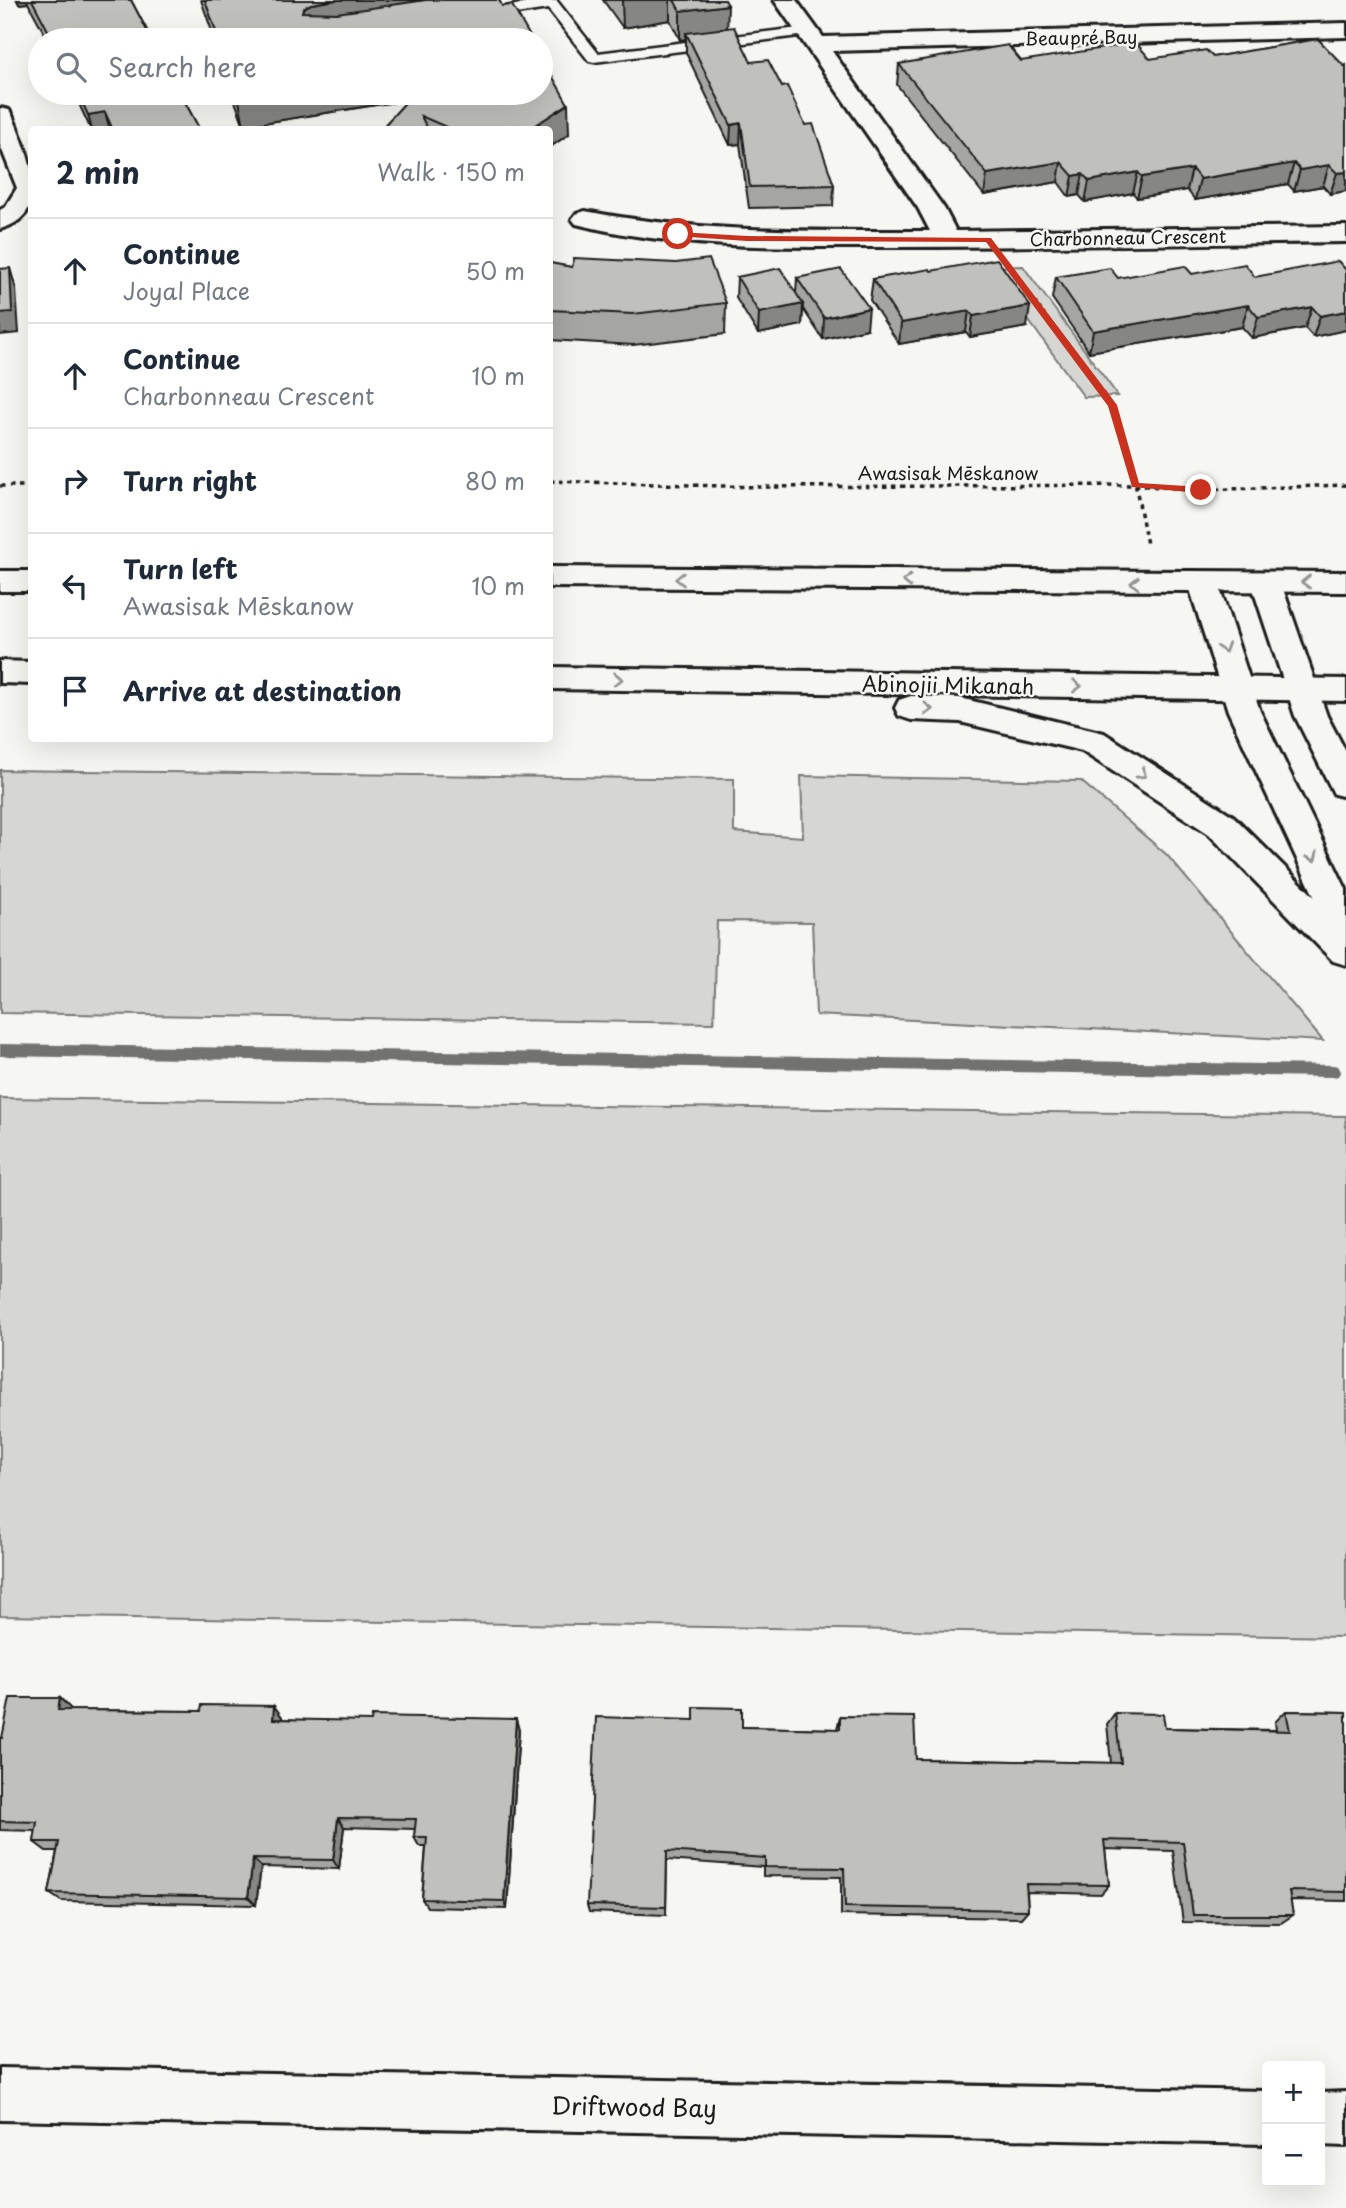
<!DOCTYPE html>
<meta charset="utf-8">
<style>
:root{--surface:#fff;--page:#f6f6f7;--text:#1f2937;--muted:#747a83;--line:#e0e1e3}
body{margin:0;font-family:"Playpen Sans",sans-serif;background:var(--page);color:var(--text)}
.controls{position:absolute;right:21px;bottom:21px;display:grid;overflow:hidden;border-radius:7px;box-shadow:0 7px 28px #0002}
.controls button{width:63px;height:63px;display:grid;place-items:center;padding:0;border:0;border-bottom:2px solid var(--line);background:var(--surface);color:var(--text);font:35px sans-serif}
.stop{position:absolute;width:21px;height:21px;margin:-16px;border:5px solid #c8321e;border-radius:50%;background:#fff}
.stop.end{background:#c8321e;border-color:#fff;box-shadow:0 2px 7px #0008}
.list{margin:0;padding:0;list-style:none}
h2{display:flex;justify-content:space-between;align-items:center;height:91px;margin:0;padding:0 28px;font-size:30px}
h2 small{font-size:23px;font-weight:400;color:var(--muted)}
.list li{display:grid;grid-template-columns:46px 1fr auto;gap:21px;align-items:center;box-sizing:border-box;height:105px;padding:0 28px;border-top:2px solid var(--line)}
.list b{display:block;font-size:26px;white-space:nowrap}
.list p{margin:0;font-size:23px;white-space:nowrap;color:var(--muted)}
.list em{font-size:23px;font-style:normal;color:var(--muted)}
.icon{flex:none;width:38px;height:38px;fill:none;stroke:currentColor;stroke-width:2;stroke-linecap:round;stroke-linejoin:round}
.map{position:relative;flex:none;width:1346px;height:2208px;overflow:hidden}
.search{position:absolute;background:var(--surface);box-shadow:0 7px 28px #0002;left:28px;top:28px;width:525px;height:77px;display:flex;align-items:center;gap:18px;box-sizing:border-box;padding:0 24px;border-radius:38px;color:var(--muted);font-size:26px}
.panel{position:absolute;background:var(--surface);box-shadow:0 7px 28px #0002;left:28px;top:126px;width:525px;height:616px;border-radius:7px}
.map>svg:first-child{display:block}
.green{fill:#d6d6d2;stroke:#797977;stroke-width:2}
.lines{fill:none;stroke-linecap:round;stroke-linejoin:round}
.stream{fill:#727271;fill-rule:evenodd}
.lane-casing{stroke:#1c1c1c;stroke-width:5}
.street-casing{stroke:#1c1c1c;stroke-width:6}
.secondary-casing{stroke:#1c1c1c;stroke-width:6}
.primary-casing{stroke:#1c1c1c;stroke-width:6}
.path-far1{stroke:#1c1c1c;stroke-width:2.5;stroke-dasharray:3.5 3.5;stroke-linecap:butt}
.path{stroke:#1c1c1c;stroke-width:3.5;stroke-dasharray:4.5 4.5;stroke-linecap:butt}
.lane{fill:#f6f6f2;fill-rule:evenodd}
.street{fill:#f6f6f2;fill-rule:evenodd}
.secondary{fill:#f6f6f2;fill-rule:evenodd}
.primary{fill:#f6f6f2;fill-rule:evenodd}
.wall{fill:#a5a5a3;stroke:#1c1c1c;stroke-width:2}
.shaded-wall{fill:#868684;stroke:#1c1c1c;stroke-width:2}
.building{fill:#c0c0bd;stroke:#1c1c1c;stroke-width:2}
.oneway{stroke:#949492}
.route{fill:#c8321e}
.labels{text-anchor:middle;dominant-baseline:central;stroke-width:5;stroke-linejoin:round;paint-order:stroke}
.far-street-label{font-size:18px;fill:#1c1c1c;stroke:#f6f6f2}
.street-label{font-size:21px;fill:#1c1c1c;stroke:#f6f6f2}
.near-street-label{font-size:24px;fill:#1c1c1c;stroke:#f6f6f2}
</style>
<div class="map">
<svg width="1346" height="2208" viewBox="0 0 1346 2208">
<rect width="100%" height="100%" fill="#f6f6f2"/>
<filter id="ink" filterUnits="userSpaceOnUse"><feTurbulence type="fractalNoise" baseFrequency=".0143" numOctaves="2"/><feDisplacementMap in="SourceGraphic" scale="14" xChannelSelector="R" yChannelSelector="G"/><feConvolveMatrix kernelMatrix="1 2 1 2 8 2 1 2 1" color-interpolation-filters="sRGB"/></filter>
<g filter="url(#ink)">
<g class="green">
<polygon points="1023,266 1118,396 1084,397 990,267"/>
<polygon points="0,770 734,779 734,832 803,837 801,776 1081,781 1167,855 1323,1041 816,1015 812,922 717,921 714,1023 0,1013"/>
<polygon points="0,1098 1346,1116 1346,1637 0,1616"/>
</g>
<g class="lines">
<polygon class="stream" points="0,1044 1333,1065 1338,1066 1341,1071 1338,1076 1333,1077 0,1056"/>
<defs>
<polygon id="lane" points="541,0 557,1 598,53 807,27 814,31 807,35 594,62 589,61 548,9 485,19 478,15 485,11"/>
<g id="street">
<path d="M774 0H796L823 37 1346 23V37L832 51 944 208 956 231 1346 226V242C1195 244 1043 247 892 247 787 247 679 250 576 224L572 219 576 214 585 211C699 233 814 231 930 231L918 208Z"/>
<path d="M0 108 9 110 12 115C27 151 56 215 0 229V210L5 207 17 188 0 145Z"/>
<polygon points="0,2068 1267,2091 1267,2144 0,2120"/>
<polygon points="1346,2092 1346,2146 1320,2145 1320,2093"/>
</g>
<g id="secondary">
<polygon points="1203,573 1214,576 1218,583 1260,711 1346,889 1346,940 1333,936 1328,926 1228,711 1188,583 1192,576"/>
<polygon points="1266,573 1277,576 1281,583 1327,716 1346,752 1346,797 1334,794 1295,716 1251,583 1255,576"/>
</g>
<g id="primary">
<polygon points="550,567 1346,572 1346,592 550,587"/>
<rect x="0" y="571" width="32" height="20"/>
<polygon points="0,661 32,662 32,684 0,683"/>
<polygon points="550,667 1346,679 1346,701 550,689"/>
<polygon points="911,696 960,698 1104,733 1233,816 1346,928 1346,965 1333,961 1209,834 1082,751 960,722 911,720 899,716 895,708 899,700"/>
</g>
</defs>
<use href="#lane" class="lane-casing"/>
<use href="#street" class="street-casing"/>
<use href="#secondary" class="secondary-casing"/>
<use href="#primary" class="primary-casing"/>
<polyline class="path-far1" points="1014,274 1098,386"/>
<g class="path">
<path d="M1097 385C1129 428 1136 492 1147 544"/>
<polyline points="550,481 759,487 1135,485 1201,490 1346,485"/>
<polyline points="0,486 32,486"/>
</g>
<use href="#lane" class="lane"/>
<use href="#street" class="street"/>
<use href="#secondary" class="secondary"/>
<use href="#primary" class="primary"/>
</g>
<g class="wall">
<polygon points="17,0 131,0 152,40 48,40 28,3 19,4"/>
<polygon points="201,0 499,0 502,6 532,40 215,40"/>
<polygon points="603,0 725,0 727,27 834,185 833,206 749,208 740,144 730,145 686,53 686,39 680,40 670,20 623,28"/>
<polygon points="1318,39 1346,191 1330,194 1323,186 1294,191 1288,184 1195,200 1187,190 1137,198 1133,193 1085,202 1079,195 1069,197 1058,182 984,195 897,85 899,64 1150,59 1213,57"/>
<polygon points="74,93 180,93 200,130 91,130"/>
<polygon points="232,93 541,93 569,134 550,147 550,130 380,130 408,100 244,126"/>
<polygon points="550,263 726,303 725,334 633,345 550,340"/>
<polygon points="1346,270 1346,330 1313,337 1305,328 1252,338 1242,327 1089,352 1052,298 1056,277 1118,278 1255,277"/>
<polygon points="931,271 1027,327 970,337 966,332 899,344 870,300 873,279"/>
<polygon points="737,277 796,293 797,278 867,329 823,339 803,309 802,325 758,334 736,298"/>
<polygon points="60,1698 71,1710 201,1711 274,1706 282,1717 281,1719 519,1730 507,1909 427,1907 422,1899 426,1846 419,1846 414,1837 415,1829 344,1827 339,1869 261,1867 256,1905 61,1901 49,1893 57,1851 46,1851 34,1842 36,1831 0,1830 0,1738 2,1738"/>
<polygon points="1286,1711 1346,1712 1346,1901 1290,1900 1293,1915 1281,1923 1183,1922 1173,1851 1105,1849 1109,1885 1101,1894 1027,1892 1028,1910 1021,1918 841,1915 841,1877 763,1876 763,1867 667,1860 666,1915 589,1912 587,1905 742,1727 837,1729 840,1716 916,1759 1111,1763 1107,1724 1115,1713 1165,1728 1276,1730 1275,1722"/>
</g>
<g class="shaded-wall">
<polygon points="17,0 27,0 28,3 19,4"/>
<polygon points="336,0 489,0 316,33 302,12 303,8 311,4"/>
<polygon points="622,0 670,0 670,20 623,28"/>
<polygon points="728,5 727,34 686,33 686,39 680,40 680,11"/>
<polygon points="260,93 444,93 444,94 244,126 238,96"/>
<polygon points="568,104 569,134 550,147 550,130 528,130"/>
<polygon points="105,112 110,130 92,130 88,115"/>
<polygon points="741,123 740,144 730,145 731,125"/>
<polygon points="1061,162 1058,182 984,195 987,174"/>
<polygon points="1294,163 1288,184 1195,200 1200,179"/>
<polygon points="1329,165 1323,186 1294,191 1300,170"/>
<polygon points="1192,169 1187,190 1137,198 1142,177"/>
<polygon points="1138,172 1133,193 1085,202 1089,181"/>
<polygon points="1346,172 1346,191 1330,194 1337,173"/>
<polygon points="1083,174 1079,195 1069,197 1073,176"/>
<polygon points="10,268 16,289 19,333 0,335 0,313"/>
<polygon points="803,304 802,325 758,334 759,313"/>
<polygon points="1248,305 1242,327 1089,352 1093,331"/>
<polygon points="1030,306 1027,327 970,337 973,316"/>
<polygon points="1312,307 1305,328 1252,338 1258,317"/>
<polygon points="869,308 867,329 823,339 824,318"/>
<polygon points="969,311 966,332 899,344 901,323"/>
<polygon points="1346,311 1346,330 1313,337 1320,316"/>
<polygon points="60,1698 71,1709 69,1721 58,1710"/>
<polygon points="274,1706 282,1717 280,1730 273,1719"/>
<polygon points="516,1719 519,1730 507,1909 504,1901"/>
<polygon points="338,1818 344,1827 339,1869 333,1860"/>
<polygon points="253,1859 261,1867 256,1905 248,1897"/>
</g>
<g class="building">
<polygon points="32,0 131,0 152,40 53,40"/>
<polygon points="205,0 336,0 311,4 303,8 302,12 337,13 426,0 499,0 502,6 512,5 532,40 219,40"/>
<polygon points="674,0 725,0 728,5 680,11"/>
<polygon points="734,27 751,62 768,60 782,87 787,86 805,125 813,124 834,185 750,187 741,123 731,125 686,33"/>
<polygon points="1318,39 1344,66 1346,65 1346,172 1337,173 1329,165 1300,170 1294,163 1200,179 1192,169 1142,177 1138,172 1089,181 1083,174 1073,176 1061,162 987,174 899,64 1008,45 1021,61 1136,43 1150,59 1206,50 1213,57"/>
<polygon points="541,56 568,104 528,130 453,130 421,116 428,130 380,130 414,93 541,93"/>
<polygon points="78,93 180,93 200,130 113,130 105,112 88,115"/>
<polygon points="237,93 260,93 238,96"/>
<polygon points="574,258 676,263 709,259 726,303 633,314 550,310 550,263 572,267"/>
<polygon points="997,259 1030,306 973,316 969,311 901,323 873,279 930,269 931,271"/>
<polygon points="1338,261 1346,270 1346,311 1320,316 1312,307 1258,317 1248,305 1093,331 1056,277 1110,268 1118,278 1185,266 1192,274 1245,264 1255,277"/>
<polygon points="10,268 12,312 0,313 0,269"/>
<polygon points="780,268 803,304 759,313 737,277"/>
<polygon points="841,269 869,308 824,318 797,278"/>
<polygon points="10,1698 60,1698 58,1710 201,1711 202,1705 274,1706 273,1719 371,1721 372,1716 516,1719 504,1901 422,1899 427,1837 414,1837 416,1819 338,1818 333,1860 253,1859 248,1897 49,1893 59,1842 34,1842 37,1822 0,1821 0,1738 2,1738"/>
<polygon points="694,1707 742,1708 742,1727 840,1729 840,1716 914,1717 916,1759 1121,1763 1115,1713 1163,1714 1165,1728 1290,1731 1286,1711 1346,1712 1346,1892 1289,1891 1293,1915 1193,1915 1183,1842 1104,1840 1109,1885 1026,1884 1028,1910 845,1907 844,1868 765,1867 765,1858 667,1851 666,1907 587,1905 596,1717 694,1720"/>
</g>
<defs><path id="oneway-chevron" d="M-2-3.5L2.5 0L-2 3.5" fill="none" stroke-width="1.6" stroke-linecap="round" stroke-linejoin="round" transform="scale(1.75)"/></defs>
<g class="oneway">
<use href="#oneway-chevron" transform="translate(680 579) rotate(-180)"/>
<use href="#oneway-chevron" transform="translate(907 581) rotate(-180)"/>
<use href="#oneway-chevron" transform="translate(1306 582) rotate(179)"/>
<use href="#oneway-chevron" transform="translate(1135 583) rotate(-180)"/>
<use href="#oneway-chevron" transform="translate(1224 648) rotate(72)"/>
<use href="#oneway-chevron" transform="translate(618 679) rotate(1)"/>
<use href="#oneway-chevron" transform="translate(1077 686) rotate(1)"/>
<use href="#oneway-chevron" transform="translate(928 709) rotate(2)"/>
<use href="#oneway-chevron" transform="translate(1142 774) rotate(33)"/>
<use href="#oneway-chevron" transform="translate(1313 857) rotate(65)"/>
</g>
</g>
<polygon class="route" points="678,232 747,236 991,238 1117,405 1139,483 1201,487 1205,490 1201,493 1132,487 1108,406 986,242 747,241 675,236"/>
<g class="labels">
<g class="far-street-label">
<text transform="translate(1081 37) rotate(-1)">Beaupré Bay</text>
<text transform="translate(1128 237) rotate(-1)">Charbonneau Crescent</text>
<text x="948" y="472">Awasisak Mēskanow</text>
</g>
<g class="street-label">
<text transform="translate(948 684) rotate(1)">Abinojii Mikanah</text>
</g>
<g class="near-street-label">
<text transform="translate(634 2106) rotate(1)">Driftwood Bay</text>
</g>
</g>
</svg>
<div class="controls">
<button>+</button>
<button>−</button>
</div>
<div class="stop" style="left:678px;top:234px"></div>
<div class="stop end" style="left:1201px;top:490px"></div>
<div class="search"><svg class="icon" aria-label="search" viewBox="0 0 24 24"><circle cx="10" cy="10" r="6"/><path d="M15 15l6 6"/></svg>Search here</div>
<section class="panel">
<h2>2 min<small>Walk · 150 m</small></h2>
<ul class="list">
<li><svg class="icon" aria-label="ahead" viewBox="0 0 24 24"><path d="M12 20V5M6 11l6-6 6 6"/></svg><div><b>Continue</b><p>Joyal Place</p></div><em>50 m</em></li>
<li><svg class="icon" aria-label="ahead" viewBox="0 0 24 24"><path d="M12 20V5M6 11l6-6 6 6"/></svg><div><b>Continue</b><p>Charbonneau Crescent</p></div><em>10 m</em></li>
<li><svg class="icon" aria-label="right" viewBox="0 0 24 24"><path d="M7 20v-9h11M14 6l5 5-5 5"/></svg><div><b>Turn right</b></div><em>80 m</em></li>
<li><svg class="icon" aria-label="left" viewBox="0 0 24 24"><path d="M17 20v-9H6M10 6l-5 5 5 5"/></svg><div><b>Turn left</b><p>Awasisak Mēskanow</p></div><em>10 m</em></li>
<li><svg class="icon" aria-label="arrive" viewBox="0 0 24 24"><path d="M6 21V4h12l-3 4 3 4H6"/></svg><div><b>Arrive at destination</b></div></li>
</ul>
</section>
</div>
